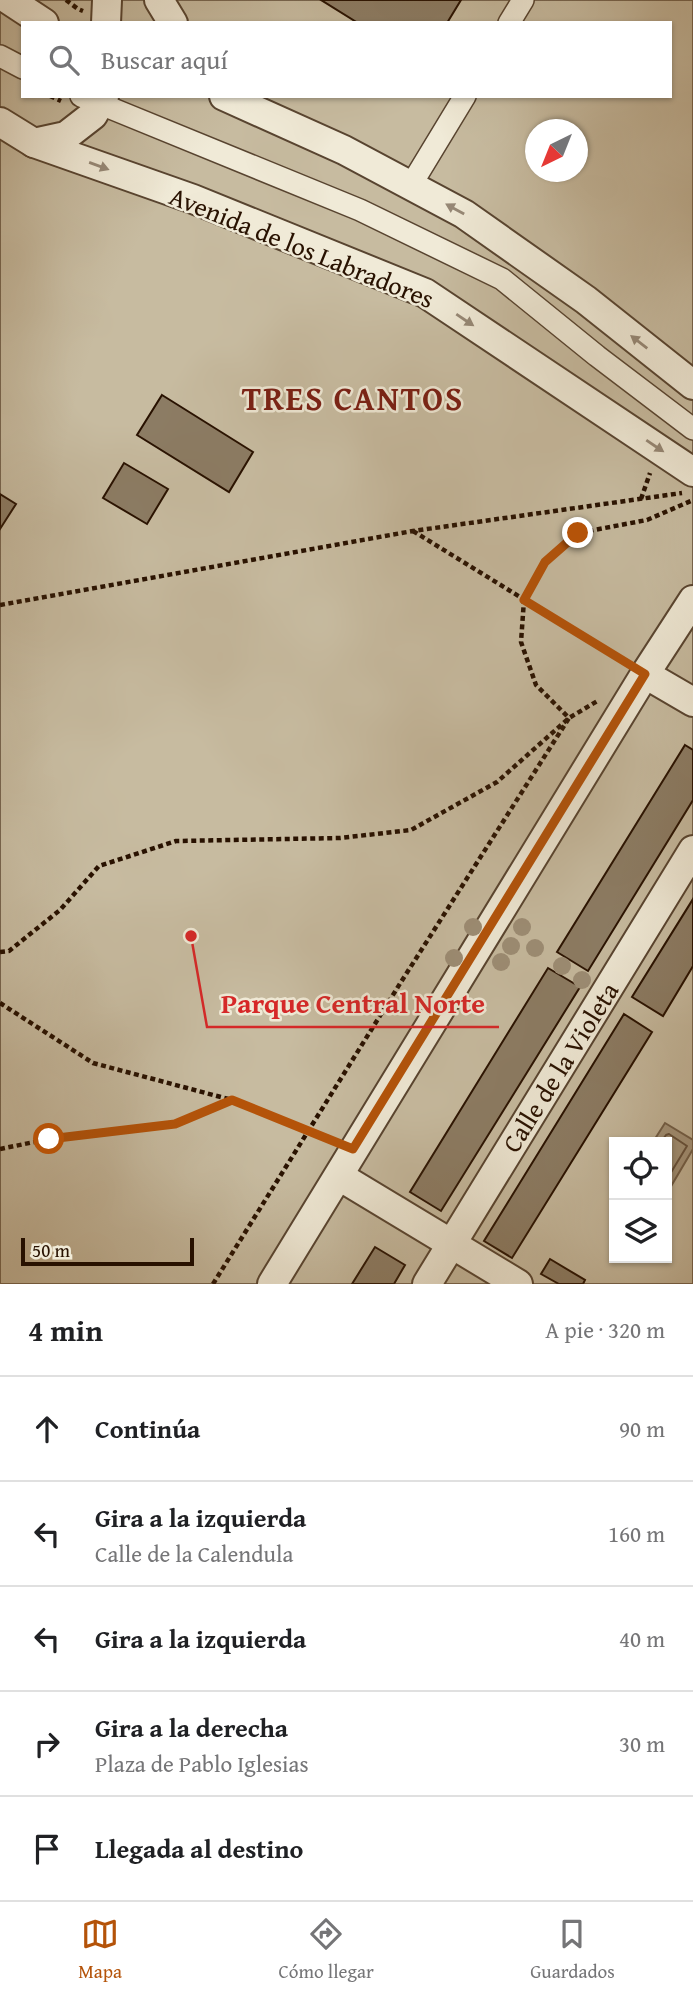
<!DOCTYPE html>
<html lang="es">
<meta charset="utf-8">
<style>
:root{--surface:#fff;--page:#f2f2f2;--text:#202124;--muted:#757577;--line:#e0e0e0;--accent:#b45309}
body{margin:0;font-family:"Gentium Book Plus",serif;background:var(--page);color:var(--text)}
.controls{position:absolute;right:21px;bottom:21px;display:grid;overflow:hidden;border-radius:0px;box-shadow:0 2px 5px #0004}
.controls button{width:63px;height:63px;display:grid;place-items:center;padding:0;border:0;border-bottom:2px solid var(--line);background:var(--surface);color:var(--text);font:35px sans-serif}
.compass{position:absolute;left:525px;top:119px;width:63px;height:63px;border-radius:50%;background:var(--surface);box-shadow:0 2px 5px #0004;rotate:223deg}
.scale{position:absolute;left:21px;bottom:18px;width:173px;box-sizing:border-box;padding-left:7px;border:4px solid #281100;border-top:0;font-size:19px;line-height:24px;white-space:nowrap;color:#281100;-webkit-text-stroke:5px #f0ead7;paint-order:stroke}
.stop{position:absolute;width:21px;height:21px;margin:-16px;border:5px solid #b45309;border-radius:50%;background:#fff}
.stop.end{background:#b45309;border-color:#fff;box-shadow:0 2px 7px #0008}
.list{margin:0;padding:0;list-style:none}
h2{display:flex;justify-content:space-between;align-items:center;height:91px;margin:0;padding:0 28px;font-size:30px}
h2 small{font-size:23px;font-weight:400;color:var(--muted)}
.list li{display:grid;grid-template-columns:46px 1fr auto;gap:21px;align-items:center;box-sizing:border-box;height:105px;padding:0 28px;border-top:2px solid var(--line)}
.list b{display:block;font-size:26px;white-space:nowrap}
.list p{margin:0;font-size:23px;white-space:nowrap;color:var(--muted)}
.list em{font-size:23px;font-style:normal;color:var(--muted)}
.icon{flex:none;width:38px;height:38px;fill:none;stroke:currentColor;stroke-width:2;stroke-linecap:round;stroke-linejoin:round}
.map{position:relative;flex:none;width:693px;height:1284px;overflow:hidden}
.search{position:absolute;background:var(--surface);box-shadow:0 2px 5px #0004;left:21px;right:21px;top:21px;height:77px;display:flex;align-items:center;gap:18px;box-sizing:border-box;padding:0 24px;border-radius:0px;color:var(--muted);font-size:26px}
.sheet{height:616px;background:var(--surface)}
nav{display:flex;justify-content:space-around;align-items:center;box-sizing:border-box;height:98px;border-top:2px solid var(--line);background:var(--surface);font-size:19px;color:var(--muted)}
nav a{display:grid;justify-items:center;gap:4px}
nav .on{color:var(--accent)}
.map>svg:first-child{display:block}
.green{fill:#c7bba0;stroke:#786650;stroke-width:2;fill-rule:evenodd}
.water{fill:#a7987f;stroke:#74624c;stroke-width:2}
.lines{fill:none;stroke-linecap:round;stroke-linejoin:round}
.shore{stroke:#685440;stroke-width:2}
.building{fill:#8c7c64;stroke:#281100;stroke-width:2}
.pedestrian-casing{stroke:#584430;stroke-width:24}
.minor-casing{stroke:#584430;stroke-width:32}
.path{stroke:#281100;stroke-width:4.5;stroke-dasharray:5 3.5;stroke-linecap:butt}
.pedestrian{stroke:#f0ead7;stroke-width:21}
.minor{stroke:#f0ead7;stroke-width:28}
.tree{fill:#9d8e76}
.oneway{fill:#968876}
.route{stroke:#b45309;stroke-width:9}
.labels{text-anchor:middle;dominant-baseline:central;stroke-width:5;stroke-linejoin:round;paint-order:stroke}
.street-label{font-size:26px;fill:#281100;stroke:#f0ead7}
.district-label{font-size:33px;font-weight:bold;letter-spacing:2px;fill:#7a1f14;stroke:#f0ead7}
.leader{fill:none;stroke:#d62828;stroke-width:2.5}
.callout-dot{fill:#d62828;stroke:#f0ead7;stroke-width:2.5}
.callout-label{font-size:28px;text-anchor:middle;font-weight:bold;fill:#d62828;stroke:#f0ead7;stroke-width:5;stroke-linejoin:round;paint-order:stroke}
</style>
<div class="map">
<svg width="693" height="1284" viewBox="0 0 693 1284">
<rect width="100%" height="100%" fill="#e8dec1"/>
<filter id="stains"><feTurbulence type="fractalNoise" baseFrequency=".00286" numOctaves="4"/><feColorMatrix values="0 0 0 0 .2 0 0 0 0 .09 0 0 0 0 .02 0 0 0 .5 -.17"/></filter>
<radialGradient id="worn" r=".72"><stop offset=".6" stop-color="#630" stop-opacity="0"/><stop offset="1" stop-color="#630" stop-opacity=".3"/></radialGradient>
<path class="green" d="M0 0H693V1284H0ZM23 23H670V96H23ZM536 130H578V172H536ZM614 1142H667V1258H614Z"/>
<polygon class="water" points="665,1123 693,1140 693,1149 667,1193 667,1142 653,1142"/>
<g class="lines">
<polyline class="shore" points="661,1142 666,1135 669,1134 687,1146 667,1179"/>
</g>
<g class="building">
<polygon points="321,0 461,0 447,23 358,23"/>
<polygon points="162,395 253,452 229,492 137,435"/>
<polygon points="124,463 168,489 147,524 103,498"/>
<polygon points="0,494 16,504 0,529"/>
<polygon points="685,745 693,750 693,800 588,971 557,952"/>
<polygon points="693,899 693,966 663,1016 632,997"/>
<polygon points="548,968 580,987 441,1211 410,1192"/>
<polygon points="624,1014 652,1032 512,1258 484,1241"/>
<polygon points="375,1247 405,1265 394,1284 352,1284"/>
<polygon points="550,1259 585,1280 583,1284 559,1284 541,1274"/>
</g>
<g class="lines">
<defs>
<g id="pedestrian">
<polyline points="509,23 523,0"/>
<polyline points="0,56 23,68"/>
<polyline points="81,96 360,210 502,279 597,356 693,429"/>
<polyline points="411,185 465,96"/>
</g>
<g id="minor">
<polyline points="9,0 44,23"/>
<polyline points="159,0 173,23"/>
<polyline points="106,23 107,0"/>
<polyline points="224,96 344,150 464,214 586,300 693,385"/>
<polyline points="0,122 34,143 193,199 425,293 693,472"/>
<polyline points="34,143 66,136 93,115 104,96"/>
<polyline points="645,674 693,702"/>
<polyline points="339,1176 518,1284"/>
<polyline points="272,1284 645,674 693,600"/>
<polyline points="427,1284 693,850"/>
</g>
</defs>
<use href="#pedestrian" class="pedestrian-casing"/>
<use href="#minor" class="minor-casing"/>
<g class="path">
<polyline points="66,0 78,9 83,11"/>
<polyline points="50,96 61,101"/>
<polyline points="641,499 650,473"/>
<polyline points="413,531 624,661"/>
<polyline points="0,605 413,531 682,493"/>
<polyline points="0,952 9,951 60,910 99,866 176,841 340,838 411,830 497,782 569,718 599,700"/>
<polyline points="0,1003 93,1063 232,1100 333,1141"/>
<polyline points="0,1149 49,1139 175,1124 231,1100"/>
<polyline points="213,1284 401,982 569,718 536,685 521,642 524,600 545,562 578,533 647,520 693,500"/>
</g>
<use href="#pedestrian" class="pedestrian"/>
<use href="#minor" class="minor"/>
</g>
<g class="tree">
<circle cx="473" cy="927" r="9"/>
<circle cx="522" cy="927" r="9"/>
<circle cx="511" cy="946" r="9"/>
<circle cx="535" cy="948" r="9"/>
<circle cx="454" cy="958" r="9"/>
<circle cx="501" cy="962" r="9"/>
<circle cx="562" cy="966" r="9"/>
<circle cx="582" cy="980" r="9"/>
</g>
<defs><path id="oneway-solid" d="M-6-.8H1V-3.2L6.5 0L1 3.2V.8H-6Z" transform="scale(1.75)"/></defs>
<g class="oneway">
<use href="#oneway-solid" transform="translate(99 166) rotate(20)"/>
<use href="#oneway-solid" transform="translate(455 209) rotate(-151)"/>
<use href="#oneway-solid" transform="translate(465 320) rotate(34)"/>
<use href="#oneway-solid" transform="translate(639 342) rotate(-142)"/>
<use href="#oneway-solid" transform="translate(655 446) rotate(34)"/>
</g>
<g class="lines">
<polyline class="route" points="49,1139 175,1124 232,1100 353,1149 645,674 524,600 545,562 578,533"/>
</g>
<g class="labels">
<g class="street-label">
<text transform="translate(302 247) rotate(22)">Avenida de los Labradores</text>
<text transform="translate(560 1067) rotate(-58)">Calle de la Violeta</text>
</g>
<g class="district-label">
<text x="353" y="398">TRES CANTOS</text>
</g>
</g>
<path class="leader" d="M191 936L207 1027H499"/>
<circle class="callout-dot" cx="191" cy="936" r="7"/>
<g class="callout-label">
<text x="353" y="1013">Parque Central Norte</text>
</g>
<rect width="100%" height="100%" filter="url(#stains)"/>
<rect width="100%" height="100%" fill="url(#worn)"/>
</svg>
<div class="controls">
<button><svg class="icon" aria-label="locate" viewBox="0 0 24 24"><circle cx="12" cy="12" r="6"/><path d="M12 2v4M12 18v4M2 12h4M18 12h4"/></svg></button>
<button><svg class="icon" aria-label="layers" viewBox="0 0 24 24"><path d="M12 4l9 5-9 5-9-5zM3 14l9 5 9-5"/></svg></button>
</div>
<svg class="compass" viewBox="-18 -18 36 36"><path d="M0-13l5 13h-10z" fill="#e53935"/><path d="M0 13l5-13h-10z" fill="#757577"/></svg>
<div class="scale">50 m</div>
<div class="stop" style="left:49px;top:1139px"></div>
<div class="stop end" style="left:578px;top:533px"></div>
<div class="search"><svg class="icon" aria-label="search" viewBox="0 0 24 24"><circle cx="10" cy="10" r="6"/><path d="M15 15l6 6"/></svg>Buscar aquí</div>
</div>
<section class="sheet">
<h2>4 min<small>A pie · 320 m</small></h2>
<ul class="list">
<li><svg class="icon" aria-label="ahead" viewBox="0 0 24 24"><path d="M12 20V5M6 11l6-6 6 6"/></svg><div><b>Continúa</b></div><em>90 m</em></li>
<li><svg class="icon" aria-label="left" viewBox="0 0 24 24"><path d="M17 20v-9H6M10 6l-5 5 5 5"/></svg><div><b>Gira a la izquierda</b><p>Calle de la Calendula</p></div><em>160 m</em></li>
<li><svg class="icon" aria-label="left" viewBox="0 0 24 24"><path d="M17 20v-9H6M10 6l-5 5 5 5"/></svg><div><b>Gira a la izquierda</b></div><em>40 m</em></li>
<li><svg class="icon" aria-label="right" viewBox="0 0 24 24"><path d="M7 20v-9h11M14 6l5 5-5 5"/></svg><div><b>Gira a la derecha</b><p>Plaza de Pablo Iglesias</p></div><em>30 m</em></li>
<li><svg class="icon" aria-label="arrive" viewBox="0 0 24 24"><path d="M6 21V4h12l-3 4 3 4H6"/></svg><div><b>Llegada al destino</b></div></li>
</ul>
</section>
<nav>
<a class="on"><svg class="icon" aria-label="map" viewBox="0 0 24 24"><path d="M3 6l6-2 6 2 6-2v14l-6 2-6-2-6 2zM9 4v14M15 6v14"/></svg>Mapa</a>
<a><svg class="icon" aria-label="directions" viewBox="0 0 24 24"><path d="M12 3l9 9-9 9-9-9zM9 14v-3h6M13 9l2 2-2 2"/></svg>Cómo llegar</a>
<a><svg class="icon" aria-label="saved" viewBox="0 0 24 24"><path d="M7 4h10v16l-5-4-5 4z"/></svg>Guardados</a>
</nav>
